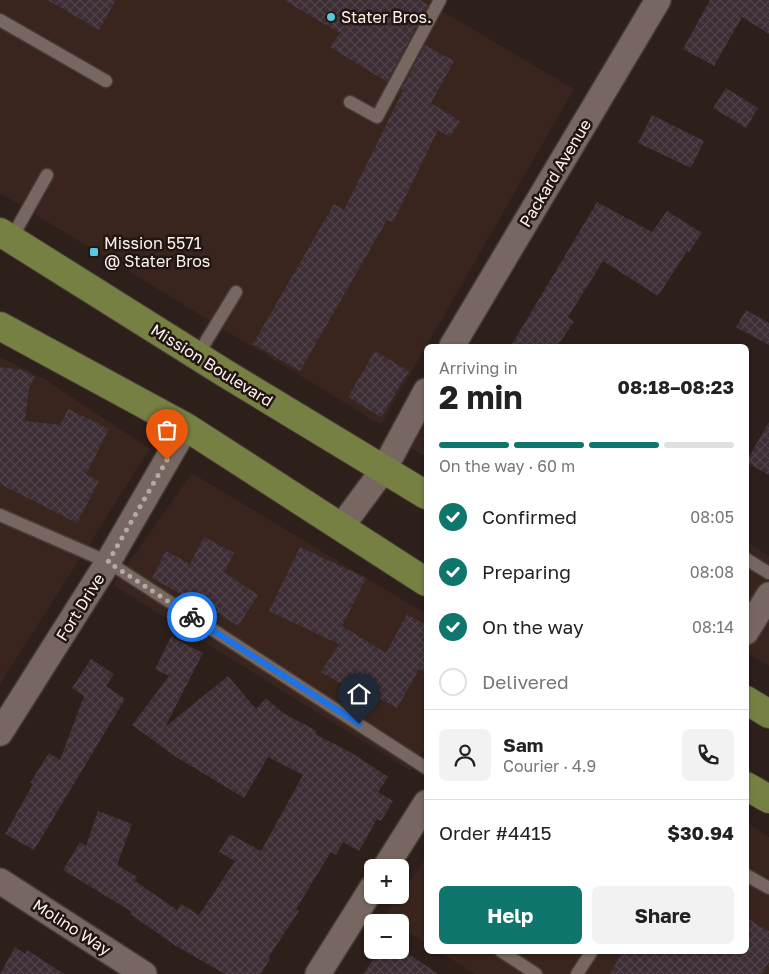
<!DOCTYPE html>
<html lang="en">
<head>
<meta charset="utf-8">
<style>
  :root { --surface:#fff; --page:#f2f2f2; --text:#222; --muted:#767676; --line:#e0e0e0; --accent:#0f766e }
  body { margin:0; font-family:"Golos Text",sans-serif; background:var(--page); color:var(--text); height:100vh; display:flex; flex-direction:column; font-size:19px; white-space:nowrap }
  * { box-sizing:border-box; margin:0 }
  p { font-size:16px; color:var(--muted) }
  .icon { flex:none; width:28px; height:28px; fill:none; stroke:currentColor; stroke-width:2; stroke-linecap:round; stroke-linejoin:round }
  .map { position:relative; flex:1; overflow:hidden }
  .side { position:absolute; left:424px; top:344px; width:325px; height:610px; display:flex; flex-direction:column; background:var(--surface); border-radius:8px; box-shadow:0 1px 4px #0004 }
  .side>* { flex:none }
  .tools { position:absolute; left:364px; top:859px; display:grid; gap:10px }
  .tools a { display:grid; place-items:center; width:45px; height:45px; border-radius:8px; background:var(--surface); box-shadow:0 1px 4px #0004; font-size:25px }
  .pin { position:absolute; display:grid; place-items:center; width:42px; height:42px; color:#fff; margin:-51px -21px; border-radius:50% 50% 50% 0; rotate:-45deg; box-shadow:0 0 5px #0007 }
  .pin .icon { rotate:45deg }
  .courier { position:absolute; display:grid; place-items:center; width:50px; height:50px; margin:-25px; border:4px solid #1a73e8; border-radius:50%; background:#fff; color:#222; box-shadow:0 1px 6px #0007 }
  .summary em { font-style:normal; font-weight:700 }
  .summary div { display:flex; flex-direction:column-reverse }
  .summary { display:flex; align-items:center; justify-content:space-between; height:85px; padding:0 15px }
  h1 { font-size:32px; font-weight:700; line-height:38px }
  .bar { display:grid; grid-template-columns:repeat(4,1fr); gap:8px 5px; align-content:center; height:60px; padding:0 15px }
  .bar i { height:6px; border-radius:4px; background:var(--line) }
  .bar .current { background:var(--accent) }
  .bar p { grid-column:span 4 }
  .line { display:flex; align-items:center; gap:12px; padding:0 15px; border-top:1px solid var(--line) }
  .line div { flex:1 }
  .round { display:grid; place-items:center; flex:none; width:52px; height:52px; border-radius:8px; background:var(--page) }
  ol { padding:0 15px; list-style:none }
  li { display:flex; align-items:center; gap:15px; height:55px }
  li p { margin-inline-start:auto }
  li .icon { padding:5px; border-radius:50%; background:var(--accent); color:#fff; stroke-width:4 }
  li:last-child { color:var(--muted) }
  li i { width:28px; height:28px; border:2px solid var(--line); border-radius:50% }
  .button { display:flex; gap:10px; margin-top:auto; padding:10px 15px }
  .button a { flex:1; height:58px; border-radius:8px; background:var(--accent); color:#fff; font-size:20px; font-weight:700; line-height:58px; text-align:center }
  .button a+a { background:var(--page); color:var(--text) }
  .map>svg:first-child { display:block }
  .built { fill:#39251d }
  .building { fill:url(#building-cross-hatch) }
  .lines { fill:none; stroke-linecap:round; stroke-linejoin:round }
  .service-casing { stroke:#483c38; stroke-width:15 }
  .minor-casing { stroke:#483c38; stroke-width:28 }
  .primary-casing { stroke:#483c38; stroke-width:30 }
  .service { stroke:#776760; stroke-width:12 }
  .minor { stroke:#776760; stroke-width:25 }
  .primary { stroke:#758042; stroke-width:28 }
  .done { stroke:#b4a9a4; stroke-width:5; stroke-dasharray:0 9 }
  .route { stroke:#1a73e8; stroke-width:6 }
  .poi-dot { fill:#56c9e1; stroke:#231611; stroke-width:2 }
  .labels { text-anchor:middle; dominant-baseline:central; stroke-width:5; stroke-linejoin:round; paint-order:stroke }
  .poi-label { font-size:16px; fill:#fcf3ef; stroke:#231611; text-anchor:start }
  .street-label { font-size:16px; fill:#fcf3ef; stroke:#231611 }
</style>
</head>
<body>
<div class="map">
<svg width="769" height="974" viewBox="0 0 769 974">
  <defs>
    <pattern id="building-cross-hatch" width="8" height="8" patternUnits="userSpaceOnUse" patternTransform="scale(1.25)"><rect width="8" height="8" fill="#3c2e34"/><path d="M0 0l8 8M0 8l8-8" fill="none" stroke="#4f4248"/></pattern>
  </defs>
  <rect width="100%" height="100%" fill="#2d1f1a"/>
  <path class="built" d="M 0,0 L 448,0 L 442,11 L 574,89 L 381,425 L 0,193 Z
    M 0,357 L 43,378 L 150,449 L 0,684 Z
    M 426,422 L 426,457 L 411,448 Z
    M 192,473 L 426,614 L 426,746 L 411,771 L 113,585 Z
    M 746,542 L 769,556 L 769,666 L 746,652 Z
    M 746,822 L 769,837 L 769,974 L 474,974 L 439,951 L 746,951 Z
    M 426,858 L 426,943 L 400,927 L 400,922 L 393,922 L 384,917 Z"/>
  <path class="building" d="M 48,0 L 116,0 L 99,30 Z
    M 284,0 L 420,0 L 428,5 L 387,82 L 330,47 L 340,33 Z
    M 710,0 L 769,0 L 769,34 L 742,17 L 714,66 L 683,49 Z
    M 425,45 L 454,61 L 431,103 L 460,121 L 450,137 L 438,130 L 393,222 L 387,220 L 300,371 L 253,344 L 334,204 L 344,210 L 403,91 L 401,90 Z
    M 726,88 L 758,108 L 746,128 L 713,108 Z
    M 652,115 L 704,141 L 691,168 L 638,143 Z
    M 597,202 L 652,232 L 667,211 L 702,233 L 689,252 L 687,251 L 658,296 L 603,261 L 568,317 L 574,322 L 557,346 L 511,346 Z
    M 746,310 L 769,323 L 769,345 L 736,327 Z
    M 375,351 L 409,371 L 381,417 L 348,397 Z
    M 0,367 L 22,370 L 35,377 L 29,388 L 25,421 L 60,425 L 68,409 L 109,429 L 86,474 L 99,481 L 77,523 L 0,484 Z
    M 769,422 L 769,475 L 746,462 Z
    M 204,537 L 234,553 L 224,572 L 258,595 L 238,626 L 205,605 L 204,607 L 152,578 L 166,551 L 190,564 Z
    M 300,547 L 366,578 L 342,626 L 386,653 L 407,614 L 426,625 L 426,673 L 419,669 L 397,708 L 356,686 L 353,691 L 321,672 L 339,644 L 269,611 Z
    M 171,637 L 203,653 L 165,727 L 228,676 L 256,709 L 266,698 L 283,713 L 317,731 L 315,734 L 352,753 L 388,777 L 378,792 L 393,801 L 381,821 L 377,819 L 359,851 L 343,842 L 336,855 L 331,852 L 296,909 L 299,911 L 268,958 L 270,959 L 261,974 L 225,974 L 176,946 L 130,914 L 132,912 L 63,870 L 80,842 L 86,846 L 98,811 L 132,824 L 117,865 L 137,877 L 135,881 L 177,910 L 181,904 L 199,915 L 235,861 L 219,852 L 230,834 L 261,851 L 303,775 L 268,757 L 244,798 L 173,755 L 132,725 L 169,676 L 155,669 Z
    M 91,659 L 114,674 L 106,686 L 125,699 L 34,850 L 5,834 L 33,784 L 30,783 L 49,753 L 60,760 L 84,696 L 72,688 Z
    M 746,918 L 769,931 L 769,962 L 762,974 L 610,974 L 623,951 L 746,951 Z
    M 15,947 L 25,954 L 27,950 L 64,974 L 0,974 Z
    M 380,950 L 403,950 L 438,974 L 363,974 Z"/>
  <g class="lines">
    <defs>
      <path id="service" d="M 0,20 L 106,81
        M 350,102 L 377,117 L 440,0
        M 11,239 L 47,175
        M 197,356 L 236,292
        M 0,515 L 108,562 L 426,768
        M 746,559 L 769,573
        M 746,875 L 769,888
        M 501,951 L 536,974
        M 577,974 L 592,951"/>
      <path id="minor" d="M 452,346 L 658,0
        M 341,527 L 384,469 L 426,391
        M 746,632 L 769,595
        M 0,733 L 108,562 L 186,427
        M 385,868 L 426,803
        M 0,881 L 144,974
        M 318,974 L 372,888"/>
      <path id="primary" d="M 0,232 L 223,372 L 426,495
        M 0,326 L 186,427 L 426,582
        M 746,700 L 769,714
        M 746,786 L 769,799"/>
    </defs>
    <use href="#service" class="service-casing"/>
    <use href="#minor" class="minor-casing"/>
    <use href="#primary" class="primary-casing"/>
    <use href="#service" class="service"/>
    <use href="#minor" class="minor"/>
    <use href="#primary" class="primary"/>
  </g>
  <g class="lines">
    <path class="done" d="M 167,460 L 108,562 L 192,617"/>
    <path class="route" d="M 192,617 L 359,724"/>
  </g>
  <g class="poi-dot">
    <circle cx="331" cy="17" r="5"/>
    <rect x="89" y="247" width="10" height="10" rx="2.5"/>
  </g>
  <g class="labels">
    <g class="poi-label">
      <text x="341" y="17">Stater Bros.</text>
      <text x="104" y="243">Mission 5571<tspan x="104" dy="18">@ Stater Bros</tspan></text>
    </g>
    <g class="street-label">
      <text transform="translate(555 173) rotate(-59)">Packard Avenue</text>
      <text transform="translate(212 365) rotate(32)">Mission Boulevard</text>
      <text transform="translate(80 607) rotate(-58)">Fort Drive</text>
      <text transform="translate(72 927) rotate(33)">Molino Way</text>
    </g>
  </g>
</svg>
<div class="tools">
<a>+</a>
<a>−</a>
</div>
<div class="pin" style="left:167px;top:460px;background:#ea580c"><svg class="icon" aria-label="bag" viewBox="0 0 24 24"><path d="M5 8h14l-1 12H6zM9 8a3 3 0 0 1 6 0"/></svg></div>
<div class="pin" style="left:359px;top:724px;background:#1f2937"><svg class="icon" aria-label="home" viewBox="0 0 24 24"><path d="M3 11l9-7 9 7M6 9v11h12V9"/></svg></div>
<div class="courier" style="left:192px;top:617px"><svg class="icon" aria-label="bike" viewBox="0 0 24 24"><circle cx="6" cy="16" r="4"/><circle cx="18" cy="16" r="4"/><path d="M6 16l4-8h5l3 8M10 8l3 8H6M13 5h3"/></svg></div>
<section class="side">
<div class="summary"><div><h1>2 min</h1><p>Arriving in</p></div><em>08:18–08:23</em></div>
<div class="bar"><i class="current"></i><i class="current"></i><i class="current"></i><i></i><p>On the way · 60 m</p></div>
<ol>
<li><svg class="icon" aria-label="check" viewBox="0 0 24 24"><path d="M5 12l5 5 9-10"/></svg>Confirmed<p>08:05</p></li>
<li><svg class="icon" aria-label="check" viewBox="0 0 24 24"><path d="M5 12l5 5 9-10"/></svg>Preparing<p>08:08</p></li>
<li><svg class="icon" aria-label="check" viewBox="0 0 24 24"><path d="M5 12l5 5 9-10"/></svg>On the way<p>08:14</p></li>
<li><i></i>Delivered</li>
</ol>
<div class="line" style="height:90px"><a class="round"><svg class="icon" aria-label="person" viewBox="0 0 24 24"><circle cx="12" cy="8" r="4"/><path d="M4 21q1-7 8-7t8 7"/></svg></a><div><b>Sam</b><p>Courier · 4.9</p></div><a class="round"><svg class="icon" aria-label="phone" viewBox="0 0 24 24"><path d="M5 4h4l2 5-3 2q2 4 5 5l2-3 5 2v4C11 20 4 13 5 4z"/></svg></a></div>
<div class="line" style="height:65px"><div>Order #4415</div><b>$30.94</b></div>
<div class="button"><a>Help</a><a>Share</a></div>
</section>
</div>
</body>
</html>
